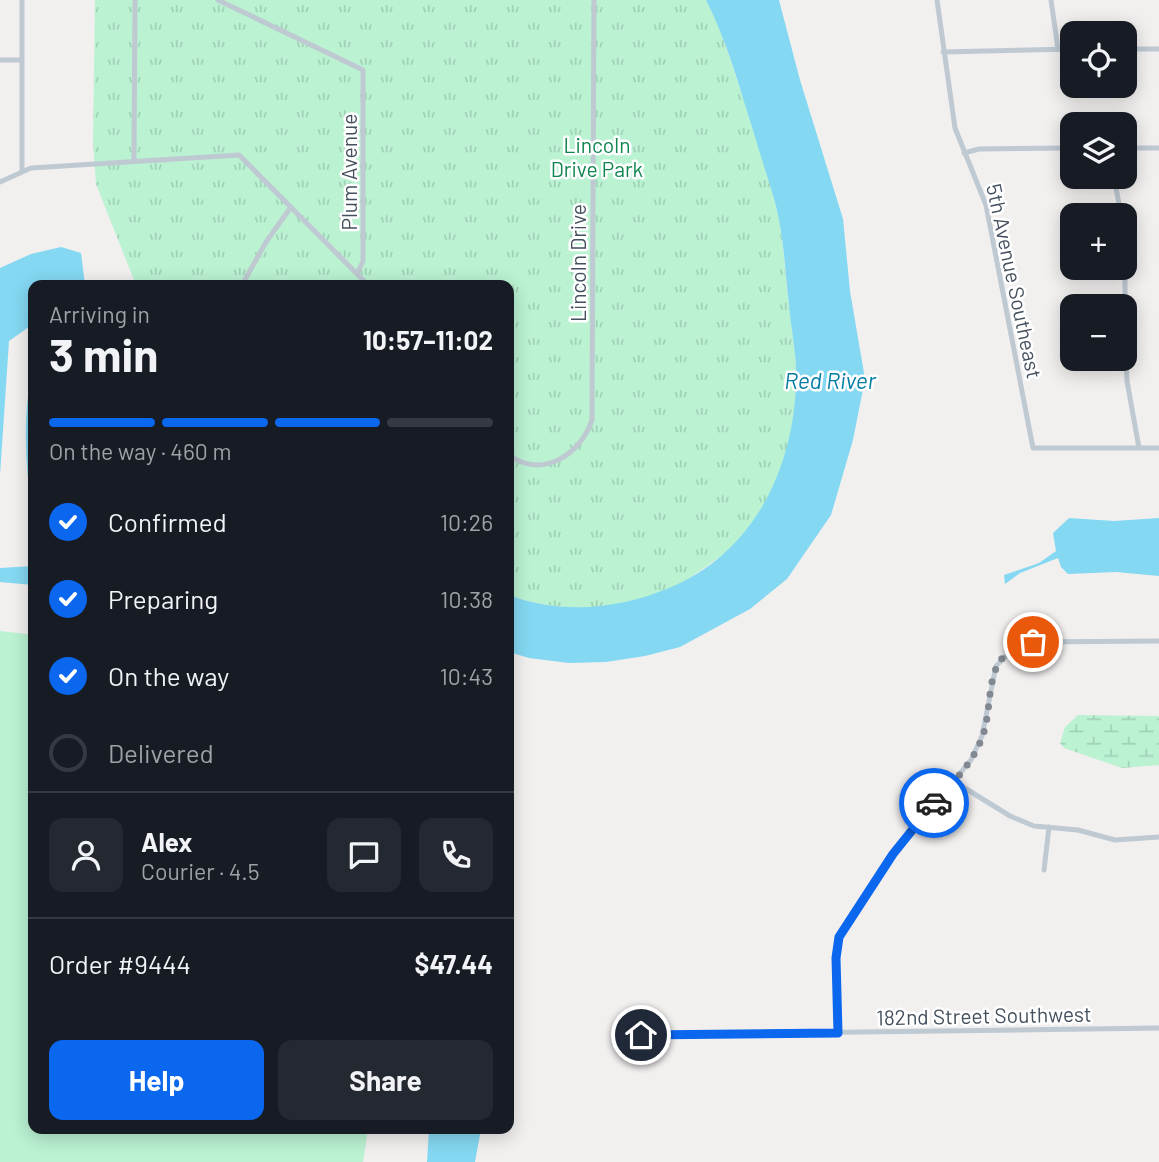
<!DOCTYPE html>
<html lang="en">
<head>
<meta charset="utf-8">
<style>
  :root { --surface:#171b24; --page:#242831; --text:#f1f3f6; --muted:#9ea1a6; --line:#363941; --accent:#0c67ef }
  body { margin:0; font-family:Barlow,sans-serif; background:var(--page); color:var(--text); height:100vh; display:flex; flex-direction:column; font-size:26px; white-space:nowrap }
  * { box-sizing:border-box; margin:0 }
  p { font-size:23px; color:var(--muted) }
  .icon { flex:none; width:38px; height:38px; fill:none; stroke:currentColor; stroke-width:2; stroke-linecap:round; stroke-linejoin:round }
  .map { position:relative; flex:1; overflow:hidden }
  .panel { position:absolute; left:28px; top:280px; width:486px; height:854px; display:flex; flex-direction:column; background:var(--surface); border-radius:14px; box-shadow:0 4px 18px #0003 }
  .panel>* { flex:none }
  .fabs { position:absolute; left:1060px; top:21px; display:grid; gap:14px }
  .fabs a { display:grid; place-items:center; width:77px; height:77px; border-radius:14px; background:var(--surface); box-shadow:0 4px 18px #0003; font-size:35px }
  .pin { position:absolute; display:grid; place-items:center; width:60px; height:60px; color:#fff; margin:-30px; border:4px solid #fff; border-radius:50%; box-shadow:0 2px 7px #0007 }
  .courier { position:absolute; display:grid; place-items:center; width:70px; height:70px; margin:-35px; border:5px solid #0c67ef; border-radius:50%; background:#fff; color:#222; box-shadow:0 2px 9px #0007 }
  .summary em { font-style:normal; font-weight:700 }
  .summary div { display:flex; flex-direction:column-reverse }
  .summary { display:flex; align-items:center; justify-content:space-between; height:119px; padding:0 21px }
  h1 { font-size:46px; font-weight:700; line-height:52px }
  .bar { display:grid; grid-template-columns:repeat(4,1fr); gap:10px 7px; align-content:center; height:84px; padding:0 21px }
  .bar i { height:9px; border-radius:5px; background:var(--line) }
  .bar .on { background:var(--accent) }
  .bar p { grid-column:span 4 }
  .line { display:flex; align-items:center; gap:18px; padding:0 21px; border-top:2px solid var(--line) }
  .line div { flex:1 }
  .round { display:grid; place-items:center; flex:none; width:74px; height:74px; border-radius:14px; background:var(--page) }
  ol { padding:0 21px; list-style:none }
  li { display:flex; align-items:center; gap:21px; height:77px }
  li p { margin-inline-start:auto }
  li .icon { padding:7px; border-radius:50%; background:var(--accent); color:#fff; stroke-width:4 }
  li:last-child { color:var(--muted) }
  li i { width:38px; height:38px; border:4px solid var(--line); border-radius:50% }
  .button { display:flex; gap:14px; margin-top:auto; padding:14px 21px }
  .button a { flex:1; height:80px; border-radius:14px; background:var(--accent); color:#fff; font-size:28px; font-weight:700; line-height:80px; text-align:center }
  .button a+a { background:var(--page); color:var(--text) }
  .map>svg:first-child { display:block }
  .green { fill:#baf2d2 }
  .wetland { fill:url(#wetland-marsh) }
  .park { fill:url(#park-tufts) }
  .water { fill:#84d8f2 }
  .lines { fill:none; stroke-linecap:round; stroke-linejoin:round }
  .street { stroke:#bec9d2; stroke-width:5 }
  .done { stroke:#828891; stroke-width:7; stroke-dasharray:0 12.6 }
  .route { stroke:#0c67ef; stroke-width:9 }
  .labels { text-anchor:middle; dominant-baseline:central; stroke-width:5; stroke-linejoin:round; paint-order:stroke }
  .park-label { font-size:21px; fill:#10854f; stroke:#fff }
  .street-label { font-size:21px; fill:#45515e; stroke:#fff }
  .water-label { font-size:23px; font-style:italic; fill:#047da4; stroke:#fff }
</style>
</head>
<body>
<div class="map">
<svg width="1159" height="1162" viewBox="0 0 1159 1162">
  <defs>
    <pattern id="wetland-marsh" width="20" height="14" patternUnits="userSpaceOnUse" patternTransform="scale(1.75)"><rect width="20" height="14" fill="#baf2d2"/><path d="M1 5h8M5 5V1M11 12h8M15 12V8" fill="none" stroke="#a1d1b7"/></pattern>
    <pattern id="park-tufts" width="24" height="20" patternUnits="userSpaceOnUse" patternTransform="scale(1.75)"><rect width="24" height="20" fill="#baf2d2"/><path d="M3 7l-1-3M5 7V3M7 7l1-3M15 17l-1-3M17 17v-4M19 17l1-3" fill="none" stroke="#a1d1b7"/></pattern>
  </defs>
  <rect width="100%" height="100%" fill="#f2efef"/>
  <path class="green" d="M 0,631 L 27,634 L 33,642 L 33,1129 L 368,1129 L 363,1162 L 0,1162 Z"/>
  <path class="wetland" d="M 1078,715 L 1159,716 L 1159,765 L 1122,768 L 1064,748 L 1060,743 L 1065,727 Z"/>
  <path class="park" d="M 95,0 L 706,0 L 718,23 C 738,83 760,144 776,205 C 783,233 784,261 787,289 C 790,318 797,349 796,379 C 796,428 782,489 750,529 C 733,549 710,564 688,579 C 639,611 564,616 509,595 L 509,285 L 190,285 L 180,282 L 136,285 L 96,184 L 93,141 Z"/>
  <path class="water" d="M 706,0 L 779,0 L 780,4 L 800,80 L 843,219 L 850,291 L 865,379 L 853,440 L 831,515 L 787,579 L 750,609 L 680,647 L 645,656 L 606,662 L 569,663 L 529,658 L 509,652 L 509,595 C 561,615 619,609 669,588 C 754,553 795,467 796,379 C 797,355 791,329 789,305 C 785,272 784,238 776,206 C 769,180 760,155 753,130 C 739,86 727,41 706,0 Z
    M 61,247 L 81,253 L 85,285 L 33,285 L 33,324 L 9,341 L 0,475 L 0,268 L 31,254 Z
    M 33,367 L 33,517 C 25,467 22,416 33,367 Z
    M 1069,518 L 1114,521 L 1159,518 L 1159,576 L 1116,572 L 1068,574 L 1061,567 L 1058,558 L 1020,573 L 1005,584 L 1004,575 L 1039,563 L 1056,551 L 1053,533 Z
    M 33,566 L 33,585 L 0,582 L 0,568 Z
    M 429,1129 L 481,1129 L 475,1162 L 427,1162 Z"/>
  <g class="lines">
    <path class="street" d="M 22,0 L 22,170
      M 218,0 L 363,70 L 363,261 L 358,272
      M 937,0 L 955,128 L 986,205 L 1033,448 L 1159,448
      M 1051,0 L 1058,49
      M 1125,49 L 1159,49
      M 943,52 L 1073,49
      M 0,60 L 22,60
      M 1125,148 L 1159,148
      M 964,153 L 979,149 L 1073,148
      M 134,160 L 135,0
      M 1114,177 L 1121,215
      M 0,182 L 31,168 L 239,155 L 368,285
      M 1125,237 L 1125,337
      M 242,285 L 266,242 L 291,207
      M 1125,338 L 1127,381 L 1139,448
      M 509,455 C 542,480 581,454 592,420 L 594,0
      M 955,782 L 1010,816 L 1034,826 L 1078,830 L 1115,840 L 1159,837
      M 1044,870 L 1049,827
      M 838,1033 L 837,958 L 839,937 L 893,854 L 971,760 L 982,736 L 996,666 L 1012,650 L 1030,642 L 1159,641
      M 641,1035 L 1159,1028"/>
  </g>
  <g class="lines">
    <path class="done" d="M 934,803 C 953,783 972,764 982,738 C 996,700 979,652 1033,642"/>
    <path class="route" d="M 641,1035 L 838,1033 L 836,958 L 839,937 L 893,854 L 934,803"/>
  </g>
  <g class="labels">
    <g class="park-label">
      <text x="597" y="144">Lincoln<tspan x="597" dy="24">Drive Park</tspan></text>
    </g>
    <g class="street-label">
      <text transform="translate(348 172) rotate(-90)">Plum Avenue</text>
      <text transform="translate(577 263) rotate(-90)">Lincoln Drive</text>
      <text transform="translate(1015 281) rotate(78)">5th Avenue Southeast</text>
      <text transform="translate(984 1015) rotate(-1)">182nd Street Southwest</text>
    </g>
    <g class="water-label">
      <text x="830" y="380">Red River</text>
    </g>
  </g>
</svg>
<div class="fabs">
<a><svg class="icon" aria-label="locate" viewBox="0 0 24 24"><circle cx="12" cy="12" r="6"/><path d="M12 2v4M12 18v4M2 12h4M18 12h4"/></svg></a>
<a><svg class="icon" aria-label="layers" viewBox="0 0 24 24"><path d="M12 4l9 5-9 5-9-5zM3 14l9 5 9-5"/></svg></a>
<a>+</a>
<a>−</a>
</div>
<div class="pin" style="left:1033px;top:642px;background:#ea580c"><svg class="icon" aria-label="bag" viewBox="0 0 24 24"><path d="M5 8h14l-1 12H6zM9 8a3 3 0 0 1 6 0"/></svg></div>
<div class="pin" style="left:641px;top:1035px;background:#1f2937"><svg class="icon" aria-label="home" viewBox="0 0 24 24"><path d="M3 11l9-7 9 7M6 9v11h12V9"/></svg></div>
<div class="courier" style="left:934px;top:803px"><svg class="icon" aria-label="car" viewBox="0 0 24 24"><path d="M5 17H2v-5l4-1 3-4h7l3 4 3 1v5h-3M9 17h6M6 11h13"/><circle cx="7" cy="17" r="2"/><circle cx="17" cy="17" r="2"/></svg></div>
<section class="panel">
<div class="summary"><div><h1>3 min</h1><p>Arriving in</p></div><em>10:57–11:02</em></div>
<div class="bar"><i class="on"></i><i class="on"></i><i class="on"></i><i></i><p>On the way · 460 m</p></div>
<ol>
<li><svg class="icon" aria-label="check" viewBox="0 0 24 24"><path d="M5 12l5 5 9-10"/></svg>Confirmed<p>10:26</p></li>
<li><svg class="icon" aria-label="check" viewBox="0 0 24 24"><path d="M5 12l5 5 9-10"/></svg>Preparing<p>10:38</p></li>
<li><svg class="icon" aria-label="check" viewBox="0 0 24 24"><path d="M5 12l5 5 9-10"/></svg>On the way<p>10:43</p></li>
<li><i></i>Delivered</li>
</ol>
<div class="line" style="height:126px"><a class="round"><svg class="icon" aria-label="person" viewBox="0 0 24 24"><circle cx="12" cy="8" r="4"/><path d="M4 21q1-7 8-7t8 7"/></svg></a><div><b>Alex</b><p>Courier · 4.5</p></div><a class="round"><svg class="icon" aria-label="chat" viewBox="0 0 24 24"><path d="M4 5h16v11H9l-5 4z"/></svg></a><a class="round"><svg class="icon" aria-label="phone" viewBox="0 0 24 24"><path d="M5 4h4l2 5-3 2q2 4 5 5l2-3 5 2v4C11 20 4 13 5 4z"/></svg></a></div>
<div class="line" style="height:91px"><div>Order #9444</div><b>$47.44</b></div>
<div class="button"><a>Help</a><a>Share</a></div>
</section>
</div>
</body>
</html>
